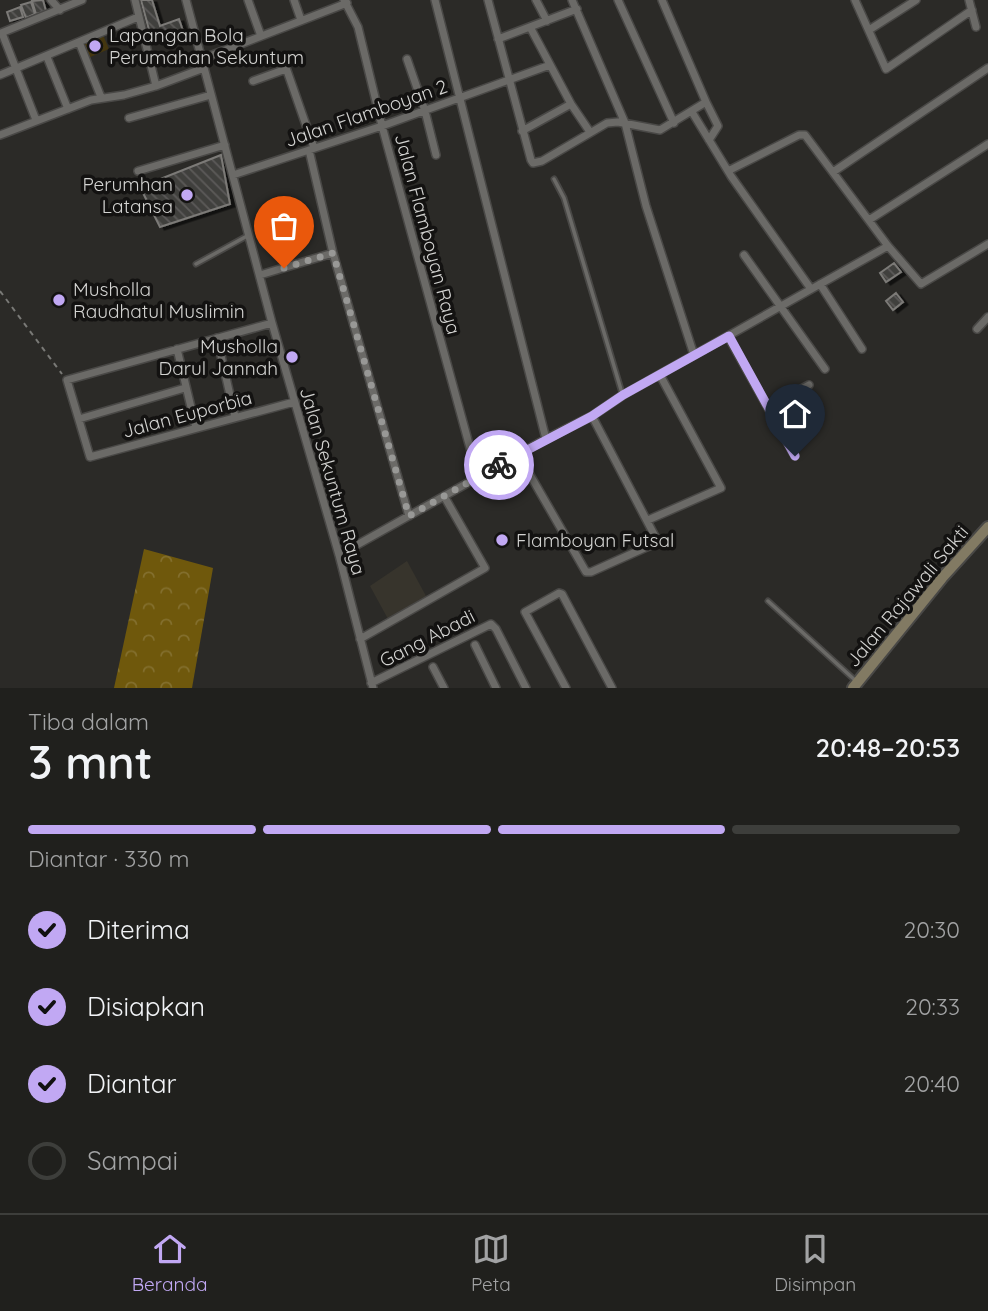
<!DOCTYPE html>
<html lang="id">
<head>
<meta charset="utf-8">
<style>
  :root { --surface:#20201d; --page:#282826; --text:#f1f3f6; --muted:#a2a3a4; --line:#3d3e3b; --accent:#c1a8f3 }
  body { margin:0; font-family:Quicksand,sans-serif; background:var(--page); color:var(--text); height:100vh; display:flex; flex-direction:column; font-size:26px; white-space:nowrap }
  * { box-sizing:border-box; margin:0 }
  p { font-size:23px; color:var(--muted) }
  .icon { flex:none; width:38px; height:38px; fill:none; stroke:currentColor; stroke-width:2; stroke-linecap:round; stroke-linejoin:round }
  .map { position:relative; height:688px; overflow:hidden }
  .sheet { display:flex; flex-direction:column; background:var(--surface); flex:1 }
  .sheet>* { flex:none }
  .pin { position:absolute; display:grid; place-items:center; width:60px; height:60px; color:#fff; margin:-72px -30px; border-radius:50% 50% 50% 0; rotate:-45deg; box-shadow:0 0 7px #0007 }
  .pin .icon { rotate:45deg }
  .courier { position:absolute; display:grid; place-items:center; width:70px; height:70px; margin:-35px; border:5px solid #c1a8f3; border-radius:50%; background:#fff; color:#222; box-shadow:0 2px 9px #0007 }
  .head em { font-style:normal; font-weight:600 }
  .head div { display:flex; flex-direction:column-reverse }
  .head { display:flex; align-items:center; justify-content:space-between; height:119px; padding:0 28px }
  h1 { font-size:46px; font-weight:600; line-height:52px }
  .bar { display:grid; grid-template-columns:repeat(4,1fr); gap:10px 7px; align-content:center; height:84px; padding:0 28px }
  .bar i { height:9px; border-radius:5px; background:var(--line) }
  .bar .active { background:var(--accent) }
  .bar p { grid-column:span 4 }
  ol { padding:0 28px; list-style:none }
  li { display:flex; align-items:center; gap:21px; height:77px }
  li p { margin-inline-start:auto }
  li .icon { padding:7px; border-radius:50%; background:var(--accent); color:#111; stroke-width:4 }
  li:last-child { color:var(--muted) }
  li i { width:38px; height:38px; border:4px solid var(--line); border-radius:50% }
  .dock { display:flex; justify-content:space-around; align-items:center; height:98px; border-top:2px solid var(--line); background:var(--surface); font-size:19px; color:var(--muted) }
  .dock a { display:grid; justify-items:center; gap:4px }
  .dock .active { color:var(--accent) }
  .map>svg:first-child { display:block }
  .built { fill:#37342c }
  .forest { fill:url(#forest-crowns) }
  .park { fill:#44360f }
  .building { fill:url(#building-back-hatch); stroke:#7b7a77; stroke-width:2; filter:url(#shadow) }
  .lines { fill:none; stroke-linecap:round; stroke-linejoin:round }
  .lane-casing { stroke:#494846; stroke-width:7 }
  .street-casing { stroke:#494846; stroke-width:10 }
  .secondary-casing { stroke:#494846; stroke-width:14 }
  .path { stroke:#797976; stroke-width:2; stroke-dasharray:5 5; stroke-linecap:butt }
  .lane { stroke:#6b6a67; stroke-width:3.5 }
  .street { stroke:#6b6a67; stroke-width:7 }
  .secondary { stroke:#827a63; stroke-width:10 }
  .done { stroke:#989896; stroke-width:7; stroke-dasharray:0 12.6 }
  .route { stroke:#c1a8f3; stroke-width:9 }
  .poi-dot { fill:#c1a8f3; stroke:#131211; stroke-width:2.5 }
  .labels { text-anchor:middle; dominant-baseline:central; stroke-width:7; stroke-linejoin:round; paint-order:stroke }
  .poi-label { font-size:19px; fill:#d3d3d1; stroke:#131211; text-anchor:start }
  .street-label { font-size:19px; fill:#d3d3d1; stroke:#131211 }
</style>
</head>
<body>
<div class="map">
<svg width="988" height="688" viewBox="0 0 988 688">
  <defs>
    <pattern id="forest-crowns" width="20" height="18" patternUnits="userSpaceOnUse" patternTransform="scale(1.75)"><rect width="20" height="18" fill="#6f580c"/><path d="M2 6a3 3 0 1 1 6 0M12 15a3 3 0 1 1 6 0" fill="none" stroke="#836f2e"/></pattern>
    <pattern id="building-back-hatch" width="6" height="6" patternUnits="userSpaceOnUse" patternTransform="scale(1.75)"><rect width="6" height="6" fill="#41403e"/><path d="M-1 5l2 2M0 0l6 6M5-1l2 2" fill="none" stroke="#5c5b59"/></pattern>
    <filter id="shadow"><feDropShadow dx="4.5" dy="2.5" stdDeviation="0" flood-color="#0009"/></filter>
  </defs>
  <rect width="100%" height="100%" fill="#2b2a27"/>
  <path class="built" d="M 407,561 L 426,596 L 388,619 L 370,586 Z"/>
  <path class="forest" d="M 144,549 L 213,568 L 192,688 L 114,688 Z"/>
  <path class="park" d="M 103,35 L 109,49 L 88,58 L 81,43 Z"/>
  <path class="building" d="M 43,0 L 46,11 L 36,14 L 32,1 Z
    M 141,0 L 152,0 L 160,26 L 179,19 L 183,31 L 152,41 Z
    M 31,2 L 35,14 L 26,18 L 21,5 Z
    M 20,7 L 23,17 L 10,21 L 7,12 Z
    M 221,155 L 230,204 L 160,227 L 140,187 Z
    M 894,263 L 901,272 L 886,282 L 880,273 Z
    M 896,293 L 903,302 L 893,310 L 886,301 Z"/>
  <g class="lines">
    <defs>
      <path id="lane" d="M 554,179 L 564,198 L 622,393
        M 196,264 L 247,236
        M 768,601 L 857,682"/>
      <path id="street" d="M 51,0 L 60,10
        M 135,0 L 156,86 L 204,68
        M 186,0 L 272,323 L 339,555 L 373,688
        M 248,0 L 261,36
        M 294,0 L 301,20
        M 344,0 L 358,27 L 382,126 L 478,477
        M 435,0 L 546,439
        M 488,0 L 531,160 L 533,163 L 542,161 L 607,123 L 618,122 L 660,130 L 706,102
        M 536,0 L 547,21
        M 572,0 L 625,123 L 646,206 L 694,355
        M 618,0 L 674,123
        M 662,0 L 706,102 L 718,126 L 709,140
        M 855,0 L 886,69 L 972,10
        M 969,0 L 976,27
        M 530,27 L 571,104 L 590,132
        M 869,30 L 916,0
        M 1,33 L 82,0
        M 2,33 L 36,120
        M 498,39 L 577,9
        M 79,42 L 101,97
        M 47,57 L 68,109
        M 202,59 L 347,3
        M 407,59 L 425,111 L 436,155
        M 284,62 L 314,148
        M 0,75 L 138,17
        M 253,81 L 286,69
        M 692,112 L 731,176 L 811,289
        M 129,118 L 211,95
        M 522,131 L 571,104
        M 0,135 L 91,100 L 124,95 L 156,86
        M 309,150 L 333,253 L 409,516
        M 138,171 L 225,145
        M 728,171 L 799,135 L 805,135 L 888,246 L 921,284 L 988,244
        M 833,172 L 988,68
        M 233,175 L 382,126 L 550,65
        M 869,220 L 988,144
        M 744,255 L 825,369
        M 260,275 L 333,253
        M 820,284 L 862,349
        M 272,323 L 67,380 L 90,457 L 294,402
        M 977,329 L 988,317
        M 728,336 L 795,456
        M 217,338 L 235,417
        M 177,349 L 196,428
        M 769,406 L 809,385
        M 79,419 L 185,388
        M 518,454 L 586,572 L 591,572 L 658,542 L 592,416
        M 648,520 L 721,488 L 660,375
        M 339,555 L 546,439 L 592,416 L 623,395 L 888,246
        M 360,639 L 485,568 L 444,496
        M 475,645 L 496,688
        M 433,667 L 444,688
        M 371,683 L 491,624 L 496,629 L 526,688
        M 566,688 L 525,612 L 559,593 L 562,594 L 612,688"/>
      <path id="secondary" d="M 853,688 L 942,578 L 988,527"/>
    </defs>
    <use href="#lane" class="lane-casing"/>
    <use href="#street" class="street-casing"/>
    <use href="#secondary" class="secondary-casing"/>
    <path class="path" d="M 0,291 L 62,374"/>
    <use href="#lane" class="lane"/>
    <use href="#street" class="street"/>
    <use href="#secondary" class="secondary"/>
  </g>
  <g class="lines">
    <path class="done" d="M 284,268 L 333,253 L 409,516 L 499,465"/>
    <path class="route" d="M 499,465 L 592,416 L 623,395 L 729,336 L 795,456"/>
  </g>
  <g class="poi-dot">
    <circle cx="95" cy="46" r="7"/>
    <circle cx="187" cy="195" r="7"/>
    <circle cx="59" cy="300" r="7"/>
    <circle cx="292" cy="357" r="7"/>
    <circle cx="502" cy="540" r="7"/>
  </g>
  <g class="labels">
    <g class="poi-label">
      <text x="109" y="35">Lapangan Bola<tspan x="109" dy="22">Perumahan Sekuntum</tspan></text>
      <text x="173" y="184" text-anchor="end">Perumhan<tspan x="173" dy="22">Latansa</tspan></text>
      <text x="73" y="289">Musholla<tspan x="73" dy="22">Raudhatul Muslimin</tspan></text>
      <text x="278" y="346" text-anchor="end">Musholla<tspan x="278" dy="22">Darul Jannah</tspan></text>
      <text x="516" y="540">Flamboyan Futsal</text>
    </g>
    <g class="street-label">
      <text transform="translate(366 113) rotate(-19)">Jalan Flamboyan 2</text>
      <text transform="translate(428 234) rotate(75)">Jalan Flamboyan Raya</text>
      <text transform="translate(187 414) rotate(-15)">Jalan Euporbia</text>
      <text transform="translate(333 481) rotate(74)">Jalan Sekuntum Raya</text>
      <text transform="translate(907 596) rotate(-50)">Jalan Rajawali Sakti</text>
      <text transform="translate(427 638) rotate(-27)">Gang Abadi</text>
    </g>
  </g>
</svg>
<div class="pin" style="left:284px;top:268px;background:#ea580c"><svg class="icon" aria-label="bag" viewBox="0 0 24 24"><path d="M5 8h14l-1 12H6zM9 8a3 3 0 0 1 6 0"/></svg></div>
<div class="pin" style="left:795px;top:456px;background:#1f2937"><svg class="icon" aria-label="home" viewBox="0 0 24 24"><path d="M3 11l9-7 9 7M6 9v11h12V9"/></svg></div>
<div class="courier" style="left:499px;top:465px"><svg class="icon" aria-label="bike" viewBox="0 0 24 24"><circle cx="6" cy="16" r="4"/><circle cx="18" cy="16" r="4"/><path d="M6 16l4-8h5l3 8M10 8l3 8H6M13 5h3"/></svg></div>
</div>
<section class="sheet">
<div class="head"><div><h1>3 mnt</h1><p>Tiba dalam</p></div><em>20:48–20:53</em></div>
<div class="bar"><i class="active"></i><i class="active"></i><i class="active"></i><i></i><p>Diantar · 330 m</p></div>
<ol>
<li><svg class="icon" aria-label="check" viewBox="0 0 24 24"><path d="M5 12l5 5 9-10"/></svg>Diterima<p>20:30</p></li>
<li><svg class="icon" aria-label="check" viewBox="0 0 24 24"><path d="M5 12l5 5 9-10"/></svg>Disiapkan<p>20:33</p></li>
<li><svg class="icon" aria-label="check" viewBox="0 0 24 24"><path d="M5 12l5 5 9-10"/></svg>Diantar<p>20:40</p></li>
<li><i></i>Sampai</li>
</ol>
</section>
<nav class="dock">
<a class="active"><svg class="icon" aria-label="home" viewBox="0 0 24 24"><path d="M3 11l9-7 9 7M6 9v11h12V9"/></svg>Beranda</a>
<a><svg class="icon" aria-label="map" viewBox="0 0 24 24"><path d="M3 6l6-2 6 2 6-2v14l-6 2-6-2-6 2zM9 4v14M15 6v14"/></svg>Peta</a>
<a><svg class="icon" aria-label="saved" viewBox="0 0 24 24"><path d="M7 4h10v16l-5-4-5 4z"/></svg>Disimpan</a>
</nav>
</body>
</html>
